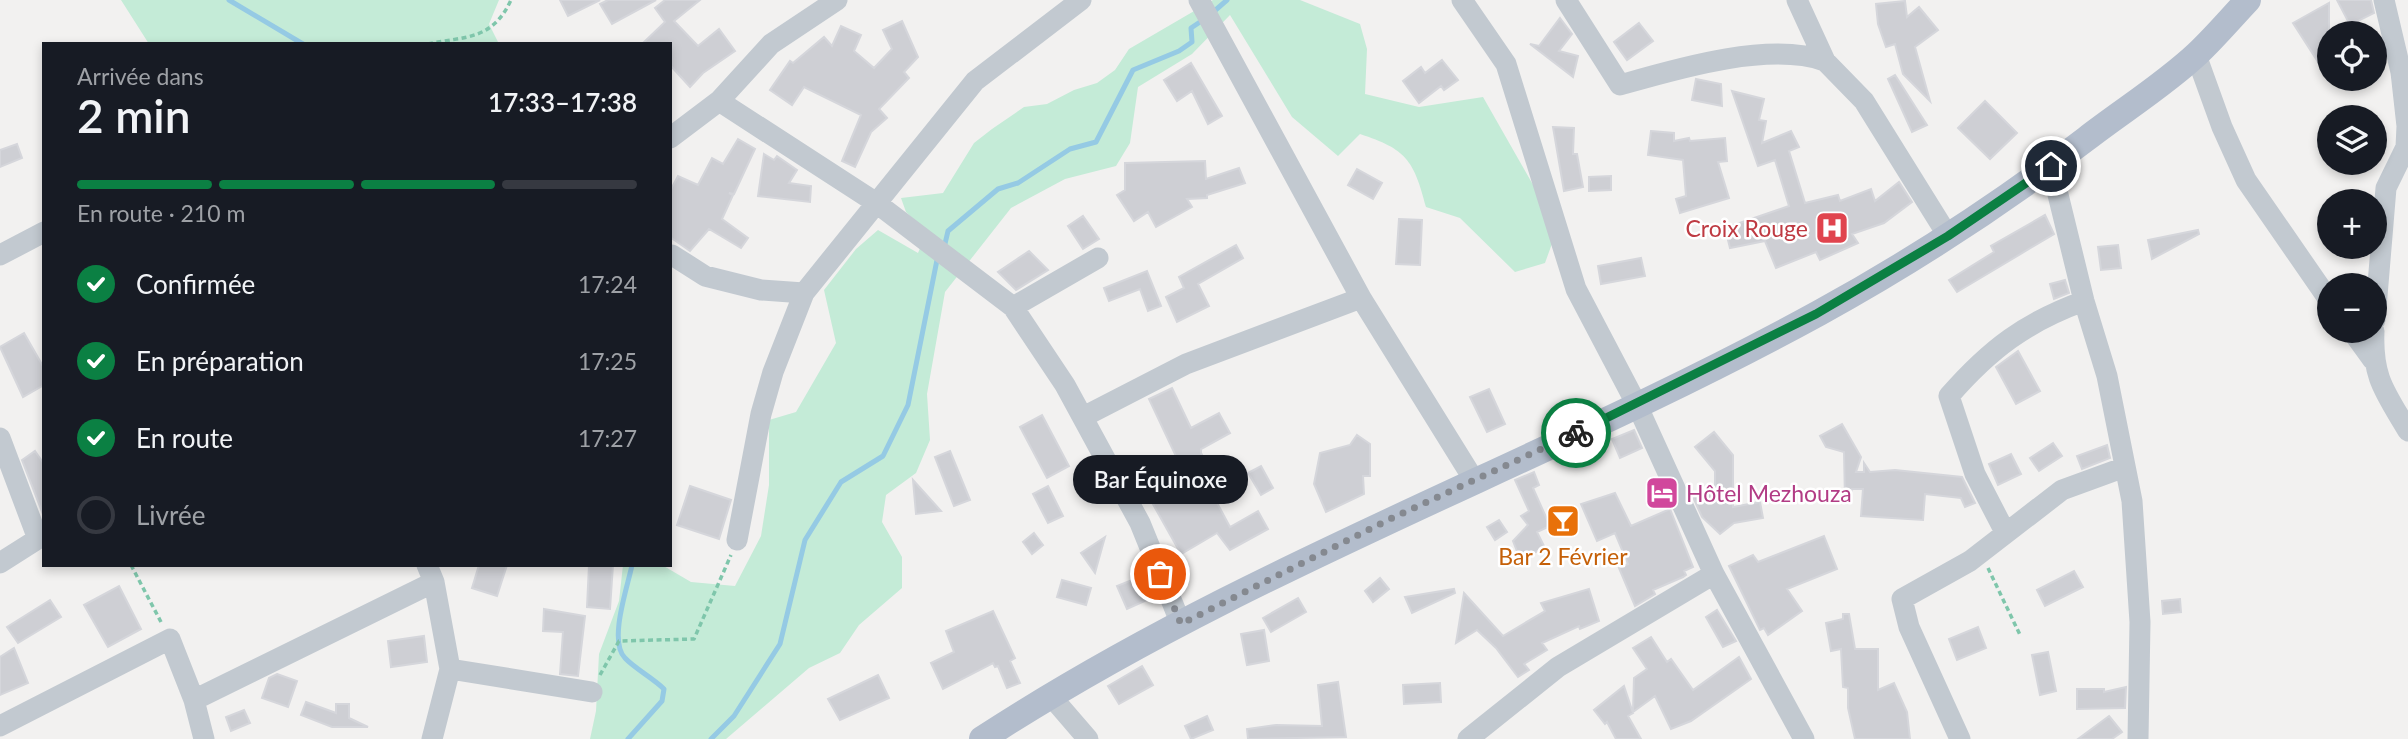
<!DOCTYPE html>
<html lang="fr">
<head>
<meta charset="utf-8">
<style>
  :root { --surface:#171b24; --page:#242831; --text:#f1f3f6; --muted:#9ea1a6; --line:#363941; --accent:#0b8043 }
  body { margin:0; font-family:Lato,sans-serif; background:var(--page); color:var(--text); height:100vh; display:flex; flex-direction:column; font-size:26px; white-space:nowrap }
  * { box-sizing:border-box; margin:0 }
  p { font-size:23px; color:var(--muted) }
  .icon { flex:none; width:38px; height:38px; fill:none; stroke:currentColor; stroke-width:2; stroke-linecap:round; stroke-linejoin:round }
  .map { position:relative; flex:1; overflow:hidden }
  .panel { position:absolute; left:42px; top:42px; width:630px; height:525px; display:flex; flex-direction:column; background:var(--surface); border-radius:0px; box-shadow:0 4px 10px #0003 }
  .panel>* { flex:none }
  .controls { position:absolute; left:2317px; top:21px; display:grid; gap:14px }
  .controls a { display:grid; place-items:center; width:70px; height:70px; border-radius:50%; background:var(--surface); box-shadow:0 4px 10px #0003; font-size:35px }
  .pin { position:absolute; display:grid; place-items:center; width:60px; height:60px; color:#fff; margin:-30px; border:4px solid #fff; border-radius:50%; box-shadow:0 2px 7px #0007 }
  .courier { position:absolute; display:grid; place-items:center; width:70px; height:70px; margin:-35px; border:5px solid #0b8043; border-radius:50%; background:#fff; color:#222; box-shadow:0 2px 9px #0007 }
  .bubble { position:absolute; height:49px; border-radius:24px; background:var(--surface); box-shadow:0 4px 10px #0003; font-size:23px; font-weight:600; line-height:49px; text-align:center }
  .overview em { font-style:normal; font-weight:600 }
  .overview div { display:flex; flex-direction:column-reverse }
  .overview { display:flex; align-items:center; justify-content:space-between; height:119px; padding:0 35px }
  h1 { font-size:46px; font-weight:600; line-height:52px }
  .bar { display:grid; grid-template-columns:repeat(4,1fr); gap:10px 7px; align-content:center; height:84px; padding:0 35px }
  .bar i { height:9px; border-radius:5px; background:var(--line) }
  .bar .active { background:var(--accent) }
  .bar p { grid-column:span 4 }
  ol { padding:0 35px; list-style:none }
  li { display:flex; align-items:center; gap:21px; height:77px }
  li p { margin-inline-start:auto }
  li .icon { padding:7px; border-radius:50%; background:var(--accent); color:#fff; stroke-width:4 }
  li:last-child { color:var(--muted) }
  li i { width:38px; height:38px; border:4px solid var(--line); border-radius:50% }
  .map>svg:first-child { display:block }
  .green { fill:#c4ebd7 }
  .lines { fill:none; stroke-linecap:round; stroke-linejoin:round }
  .stream { stroke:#95cae4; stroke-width:5 }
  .building { fill:#cecfd4; stroke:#d5d6db; stroke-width:2 }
  .path { stroke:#7fc6ab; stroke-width:3.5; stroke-dasharray:5 3.5; stroke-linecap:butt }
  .minor { stroke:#c2c9d0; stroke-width:21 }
  .major { stroke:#b3bdcc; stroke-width:26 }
  .done { stroke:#858990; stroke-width:7; stroke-dasharray:0 12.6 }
  .route { stroke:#0b8043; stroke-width:9 }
  .labels { text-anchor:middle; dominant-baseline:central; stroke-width:5; stroke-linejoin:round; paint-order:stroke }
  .health-label { font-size:23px; fill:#be3a42; stroke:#fff; text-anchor:end }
  .hotel-label { font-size:23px; fill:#b23c85; stroke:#fff; text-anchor:start }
  .food-label { font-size:23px; fill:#c56008; stroke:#fff }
</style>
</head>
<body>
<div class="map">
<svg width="2408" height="739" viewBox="0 0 2408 739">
  <rect width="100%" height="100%" fill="#f2f1f0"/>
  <path class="green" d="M 121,0 L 499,0 L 489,24 L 499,44 L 149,44 Z
    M 1213,0 L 1300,0 L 1360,24 L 1367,49 L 1365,94 L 1419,107 L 1483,97 L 1544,204 L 1554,238 L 1545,263 L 1515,272 L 1460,218 L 1426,207 C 1414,160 1406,149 1360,134 L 1338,156 L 1292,117 L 1230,15 L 1192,54 L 1138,87 L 1130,143 L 1116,166 L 1065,179 L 1011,208 L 945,292 L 927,394 L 930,440 L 916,473 L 886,495 L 882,522 L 902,557 L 902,588 L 859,625 L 840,653 L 809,668 L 726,739 L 590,739 L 596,711 L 599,654 L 619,601 L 623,565 L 662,565 L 691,582 L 735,586 L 761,536 L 769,485 L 769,420 L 796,412 L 836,343 L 824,290 L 856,249 L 878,230 L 918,253 L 927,232 L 906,212 L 901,198 L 943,193 L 974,143 L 992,129 L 1024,107 L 1047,104 L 1074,90 L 1097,83 L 1115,70 L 1129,49 Z"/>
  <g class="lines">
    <path class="stream" d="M 229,0 L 303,44
      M 1211,14 L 1227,0
      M 944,248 L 948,231 L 998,189 L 1018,183 L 1070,149 L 1096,142 L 1133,70 L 1179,51 L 1192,42 L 1191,28 L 1203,20
      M 628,739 L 662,701 L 664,689 C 653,678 634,668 625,658 C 608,641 628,586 632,565
      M 711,739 L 734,716 L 780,644 L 805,540 L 841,482 L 883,456 L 908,405 L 938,255"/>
  </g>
  <path class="building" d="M 560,0 L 600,0 L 568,16 Z
    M 608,0 L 656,0 L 612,24 L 600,4 Z
    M 665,0 L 700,0 L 674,21 L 698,46 L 719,29 L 735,51 L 703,73 L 690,87 L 670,65 L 670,44 L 642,44 L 665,22 L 655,8 Z
    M 2337,0 L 2371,0 L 2374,13 L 2350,25 Z
    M 1905,1 L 1907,17 L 1919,7 L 1938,30 L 1915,47 L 1930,101 L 1903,74 L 1895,44 L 1886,47 L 1878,24 L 1876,4 Z
    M 2329,3 L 2329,79 L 2293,23 Z
    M 1560,18 L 1572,34 L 1559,51 L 1578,56 L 1573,77 L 1530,44 L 1539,46 Z
    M 902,21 L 918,57 L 904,72 L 909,78 L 879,109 L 887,118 L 871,132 L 855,167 L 842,161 L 861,115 L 804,87 L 792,105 L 770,90 L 790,61 L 793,63 L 824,37 L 832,46 L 841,26 L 861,35 L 854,51 L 874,68 L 892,49 L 883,30 Z
    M 1639,23 L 1653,41 L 1627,60 L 1614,42 Z
    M 1442,60 L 1458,80 L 1444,90 L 1441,86 L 1419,103 L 1403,81 L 1421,67 L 1425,73 Z
    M 1191,63 L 1222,116 L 1208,124 L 1192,91 L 1177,101 L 1164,80 Z
    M 1895,75 L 1927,125 L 1912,132 L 1888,79 Z
    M 1696,79 L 1721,84 L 1722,106 L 1692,100 Z
    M 1732,91 L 1764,99 L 1759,120 L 1766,121 L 1762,143 L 1791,131 L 1799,147 L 1789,151 L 1805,203 L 1838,195 L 1840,201 L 1871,189 L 1875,201 L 1899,182 L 1912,202 L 1884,223 L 1852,234 L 1858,243 L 1820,260 L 1816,252 L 1776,268 L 1765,241 L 1730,248 L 1725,228 L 1789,206 L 1775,160 L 1758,166 Z
    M 1985,101 L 2017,133 L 1990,159 L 1958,128 Z
    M 1553,127 L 1574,128 L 1573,154 L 1577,154 L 1583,187 L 1564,191 Z
    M 1651,131 L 1674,133 L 1674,141 L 1689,138 L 1690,141 L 1725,138 L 1727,161 L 1718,162 L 1729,198 L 1680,213 L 1676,199 L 1686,196 L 1683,160 L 1648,155 Z
    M 738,139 L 755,149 L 734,194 L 729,193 L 733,195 L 722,219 L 748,238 L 741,248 L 709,229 L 690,251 L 670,237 L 670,191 L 678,176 L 698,185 L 712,158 L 723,164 Z
    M 17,144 L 22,158 L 0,167 L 0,150 Z
    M 764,154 L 774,160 L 777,156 L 797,170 L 789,183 L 811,186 L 810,202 L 758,196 Z
    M 1205,161 L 1206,179 L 1239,168 L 1245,183 L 1207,195 L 1207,198 L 1187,199 L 1192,207 L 1156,227 L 1148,212 L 1134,221 L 1117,195 L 1125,190 L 1125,163 Z
    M 1357,169 L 1382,183 L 1373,199 L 1348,185 Z
    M 1611,176 L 1611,190 L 1589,191 L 1589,177 Z
    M 2045,215 L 2054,234 L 1957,292 L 1949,280 L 1994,252 L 1991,246 Z
    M 1083,216 L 1099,239 L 1083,249 L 1068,226 Z
    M 1399,219 L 1422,220 L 1420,265 L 1396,264 Z
    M 2198,230 L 2199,234 L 2152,259 L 2148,240 Z
    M 1236,245 L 1243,258 L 1198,284 L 1209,306 L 1177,322 L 1166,297 L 1184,288 L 1179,277 Z
    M 2118,245 L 2121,268 L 2101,270 L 2098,247 Z
    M 1029,251 L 1048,270 L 1016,290 L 998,272 Z
    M 1641,258 L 1645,276 L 1601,284 L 1598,266 Z
    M 1147,271 L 1161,306 L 1148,311 L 1140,289 L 1109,301 L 1104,288 Z
    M 2065,280 L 2069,293 L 2054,299 L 2050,284 Z
    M 24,333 L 44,368 L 44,385 L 23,397 L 0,347 Z
    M 2018,351 L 2040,391 L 2016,404 L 1996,367 Z
    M 1172,388 L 1191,428 L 1219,413 L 1230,433 L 1201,449 L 1201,453 L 1215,479 L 1207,484 L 1230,527 L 1258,511 L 1268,529 L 1230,550 L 1217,533 L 1181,554 L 1145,490 L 1182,469 L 1149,399 Z
    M 1489,389 L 1505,424 L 1487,432 L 1470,397 Z
    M 1042,415 L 1069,466 L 1047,478 L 1020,427 Z
    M 1842,424 L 1861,457 L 1856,472 L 1864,472 L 1864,463 L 1870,472 L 1895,470 L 1962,477 L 1975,503 L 1965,507 L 1961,498 L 1925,494 L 1923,520 L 1861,516 L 1863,489 L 1852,489 L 1848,501 L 1845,501 L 1844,452 L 1826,447 L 1820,436 Z
    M 1634,430 L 1642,448 L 1620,458 L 1612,439 Z
    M 1714,432 L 1733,455 L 1733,507 L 1760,502 L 1763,518 L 1734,523 L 1720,534 L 1702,517 L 1693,497 L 1715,488 L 1715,471 L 1695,447 Z
    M 1357,435 L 1370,444 L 1370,476 L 1363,476 L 1364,494 L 1326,512 L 1314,484 L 1320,453 L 1350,445 Z
    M 2053,443 L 2062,456 L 2039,471 L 2030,458 Z
    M 2107,445 L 2110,458 L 2082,469 L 2077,456 Z
    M 1591,446 L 1596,459 L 1582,465 L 1576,453 Z
    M 35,451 L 44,464 L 44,517 L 22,460 Z
    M 950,451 L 970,500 L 954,506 L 935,457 Z
    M 2011,454 L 2021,474 L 1998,485 L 1989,464 Z
    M 1261,466 L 1273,488 L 1261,495 L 1248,473 Z
    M 1534,472 L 1539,485 L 1533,488 L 1550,526 L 1537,532 L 1545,548 L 1520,559 L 1513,541 L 1528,525 L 1521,516 L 1529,511 L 1515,480 Z
    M 913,480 L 941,511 L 916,514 Z
    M 690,486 L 731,500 L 719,539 L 677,525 Z
    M 1048,486 L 1063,516 L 1048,523 L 1033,494 Z
    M 1615,493 L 1631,526 L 1670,509 L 1693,567 L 1684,571 L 1686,575 L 1683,577 L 1653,590 L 1655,594 L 1635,606 L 1619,568 L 1628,564 L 1615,533 L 1597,541 L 1581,504 Z
    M 1499,520 L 1507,532 L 1495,540 L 1487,527 Z
    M 1034,533 L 1043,545 L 1032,554 L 1023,542 Z
    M 1824,536 L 1837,569 L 1787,589 L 1802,611 L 1768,635 L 1764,628 L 1760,630 L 1729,566 L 1753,555 L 1758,562 Z
    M 1105,537 L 1095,573 L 1081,553 Z
    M 479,565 L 507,565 L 497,596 L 472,588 Z
    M 589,565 L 613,565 L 610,609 L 587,607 Z
    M 2074,571 L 2083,587 L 2045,606 L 2037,590 Z
    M 1137,578 L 1147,600 L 1127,609 L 1117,586 Z
    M 1380,578 L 1389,589 L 1373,602 L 1365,591 Z
    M 1062,580 L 1091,588 L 1086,605 L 1057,597 Z
    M 119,586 L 141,629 L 108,647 L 84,605 Z
    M 1454,589 L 1455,593 L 1412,613 L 1405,597 Z
    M 1589,589 L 1599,621 L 1580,629 L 1579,626 L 1542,643 L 1547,650 L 1524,664 L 1529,670 L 1518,677 L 1496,648 L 1477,630 L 1456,643 L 1464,593 L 1503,636 L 1545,611 L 1541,603 Z
    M 1298,598 L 1306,612 L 1271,632 L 1263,618 Z
    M 2180,599 L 2181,612 L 2163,614 L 2162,601 Z
    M 50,600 L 61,617 L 18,643 L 7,627 Z
    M 544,609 L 585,616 L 578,676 L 560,674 L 563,632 L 543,631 Z
    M 1717,610 L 1736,641 L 1723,647 L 1706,617 Z
    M 993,611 L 1015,658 L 1010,661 L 1020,683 L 1007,688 L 998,666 L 995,667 L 993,663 L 943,689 L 931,663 L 954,652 L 946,631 Z
    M 1843,614 L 1849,614 L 1855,649 L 1878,649 L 1878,690 L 1894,683 L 1907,712 L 1910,739 L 1855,739 L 1848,708 L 1848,688 L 1843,687 L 1841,649 L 1831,651 L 1826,623 L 1843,619 Z
    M 1978,627 L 1986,648 L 1957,660 L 1949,639 Z
    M 1264,630 L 1269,661 L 1247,665 L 1241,634 Z
    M 424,636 L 427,662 L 391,667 L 388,641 Z
    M 1651,637 L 1667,662 L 1671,659 L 1693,690 L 1739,657 L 1751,679 L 1691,721 L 1671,729 L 1655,696 L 1633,712 L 1634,678 L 1647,669 L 1633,648 Z
    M 14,648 L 28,683 L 0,695 L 0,657 Z
    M 2048,652 L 2056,691 L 2040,695 L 2032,655 Z
    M 1142,666 L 1153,685 L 1119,704 L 1108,686 Z
    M 277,674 L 297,681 L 288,707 L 262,698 L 269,678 Z
    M 878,675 L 889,698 L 840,720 L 828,699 Z
    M 1338,682 L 1346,737 L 1248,739 L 1247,729 L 1276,725 L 1322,726 L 1318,685 Z
    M 1440,683 L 1441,702 L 1404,704 L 1403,685 Z
    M 1624,686 L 1633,713 L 1628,716 L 1641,739 L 1616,739 L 1607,722 L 1605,724 L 1594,710 Z
    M 2126,687 L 2125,708 L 2077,709 L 2077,689 L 2104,689 L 2104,692 Z
    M 306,702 L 336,713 L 336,704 L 349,704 L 349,718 L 368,727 L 332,727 L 301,715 Z
    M 244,710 L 250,723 L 231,731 L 226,717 Z
    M 1207,716 L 1213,730 L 1191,739 L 1185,726 Z
    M 2109,716 L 2122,732 L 2112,739 L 2078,739 Z"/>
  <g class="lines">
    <path class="path" d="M 428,44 C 465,36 492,41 511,0
      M 131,565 L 161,622
      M 1988,568 L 2021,637
      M 600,675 L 619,641 L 694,639 L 731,555"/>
    <path class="minor" d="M 837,0 L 771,44 L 719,101 L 875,202 L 1013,307 L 1065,385 L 1140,523 L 1181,624
      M 1199,0 L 1361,298 L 1474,480
      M 1462,0 L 1506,64 L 1576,289 L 1637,405 L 1714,574 L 1804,739
      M 1566,0 L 1620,85 C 1676,69 1769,41 1825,61
      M 1797,0 L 1825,61 L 1864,101 L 1948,236
      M 2196,55 L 2222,127 L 2246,180 L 2329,300
      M 670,138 L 719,101
      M 2051,166 L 2084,301 L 2107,376 L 2132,501 L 2140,622 L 2138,739
      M 0,255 L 44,232
      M 672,255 L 705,276 L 761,290 L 804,293 L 975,81 L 1081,0
      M 1013,307 L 1098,258
      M 2375,320 L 2386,188 L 2406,147 L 2407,126 L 2401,72 L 2384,0
      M 2352,331 L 2373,360
      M 2374,331 C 2372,378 2385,392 2408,431
      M 1083,417 L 1186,364 L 1361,298
      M 0,438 L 38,539
      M 2005,532 L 1975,474 L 1949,396 C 1990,349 2026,322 2084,301
      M 737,540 L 761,414 L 773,372 L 804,293
      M 0,563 L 44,535
      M 427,565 L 434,582 L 450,669 L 432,739
      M 450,669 L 592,692
      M 1050,695 L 1088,739
      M 194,700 L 434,582
      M 0,726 L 170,639 L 194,700 L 204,739
      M 1468,739 L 1558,667 L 1714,574
      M 1960,739 L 1909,627 L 1902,599 L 1970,561 L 2062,490 L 2125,467"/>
    <path class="major" d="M 982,739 C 1245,567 1545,463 1819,313 C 1912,262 2002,203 2086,139 C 2122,111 2164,85 2197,54 C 2215,37 2231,18 2248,0"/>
  </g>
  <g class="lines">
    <path class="done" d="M 1160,574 L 1181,624 L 1388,520 L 1576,433"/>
    <path class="route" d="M 1576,433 L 1816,314 L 1948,236 L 2051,166"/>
  </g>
  <defs>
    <symbol id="hospital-square" viewBox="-11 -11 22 22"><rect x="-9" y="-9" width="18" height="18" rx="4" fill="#e0444e" stroke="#fff"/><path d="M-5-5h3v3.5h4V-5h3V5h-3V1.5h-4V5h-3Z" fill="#fff"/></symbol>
    <symbol id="hotel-square" viewBox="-11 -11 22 22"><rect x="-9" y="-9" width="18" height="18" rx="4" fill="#d1479c" stroke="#fff"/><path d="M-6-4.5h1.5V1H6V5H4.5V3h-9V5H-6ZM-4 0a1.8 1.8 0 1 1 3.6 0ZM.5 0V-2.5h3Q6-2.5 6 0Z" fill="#fff"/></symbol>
    <symbol id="bar-square" viewBox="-11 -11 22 22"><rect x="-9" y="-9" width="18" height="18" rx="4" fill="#e8710a" stroke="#fff"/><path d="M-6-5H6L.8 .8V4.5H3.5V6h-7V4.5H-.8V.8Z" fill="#fff"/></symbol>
  </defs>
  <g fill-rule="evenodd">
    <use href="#hospital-square" x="1813" y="209" width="38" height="38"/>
    <use href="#hotel-square" x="1643" y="474" width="38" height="38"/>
    <use href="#bar-square" x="1544" y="502" width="38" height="38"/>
  </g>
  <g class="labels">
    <g class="health-label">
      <text x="1808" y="228">Croix Rouge</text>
    </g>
    <g class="hotel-label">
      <text x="1686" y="493">Hôtel Mezhouza</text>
    </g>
    <g class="food-label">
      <text x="1563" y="556">Bar 2 Février</text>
    </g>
  </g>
</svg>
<div class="controls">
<a><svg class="icon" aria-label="locate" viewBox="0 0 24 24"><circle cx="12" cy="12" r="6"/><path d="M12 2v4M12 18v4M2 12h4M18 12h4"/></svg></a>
<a><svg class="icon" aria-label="layers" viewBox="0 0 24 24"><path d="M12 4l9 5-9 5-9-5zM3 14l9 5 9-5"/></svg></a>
<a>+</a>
<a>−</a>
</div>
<div class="pin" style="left:1160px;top:574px;background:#ea580c"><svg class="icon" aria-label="bag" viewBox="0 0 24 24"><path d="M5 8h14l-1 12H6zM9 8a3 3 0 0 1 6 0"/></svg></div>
<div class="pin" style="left:2051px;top:166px;background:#1f2937"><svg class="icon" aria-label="home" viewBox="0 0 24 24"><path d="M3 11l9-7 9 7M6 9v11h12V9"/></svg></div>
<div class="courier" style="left:1576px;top:433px"><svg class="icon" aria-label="bike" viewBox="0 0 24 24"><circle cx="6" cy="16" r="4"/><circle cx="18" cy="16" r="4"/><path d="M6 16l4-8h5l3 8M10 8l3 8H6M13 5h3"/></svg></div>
<div class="bubble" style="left:1073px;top:455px;width:175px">Bar Équinoxe</div>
<section class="panel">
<div class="overview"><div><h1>2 min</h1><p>Arrivée dans</p></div><em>17:33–17:38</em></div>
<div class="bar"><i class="active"></i><i class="active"></i><i class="active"></i><i></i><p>En route · 210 m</p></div>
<ol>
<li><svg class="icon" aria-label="check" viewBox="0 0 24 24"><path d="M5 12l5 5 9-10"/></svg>Confirmée<p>17:24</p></li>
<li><svg class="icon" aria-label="check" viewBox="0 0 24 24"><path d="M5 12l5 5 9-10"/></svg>En préparation<p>17:25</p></li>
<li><svg class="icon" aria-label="check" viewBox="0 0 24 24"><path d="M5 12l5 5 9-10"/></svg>En route<p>17:27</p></li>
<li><i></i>Livrée</li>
</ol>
</section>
</div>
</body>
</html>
